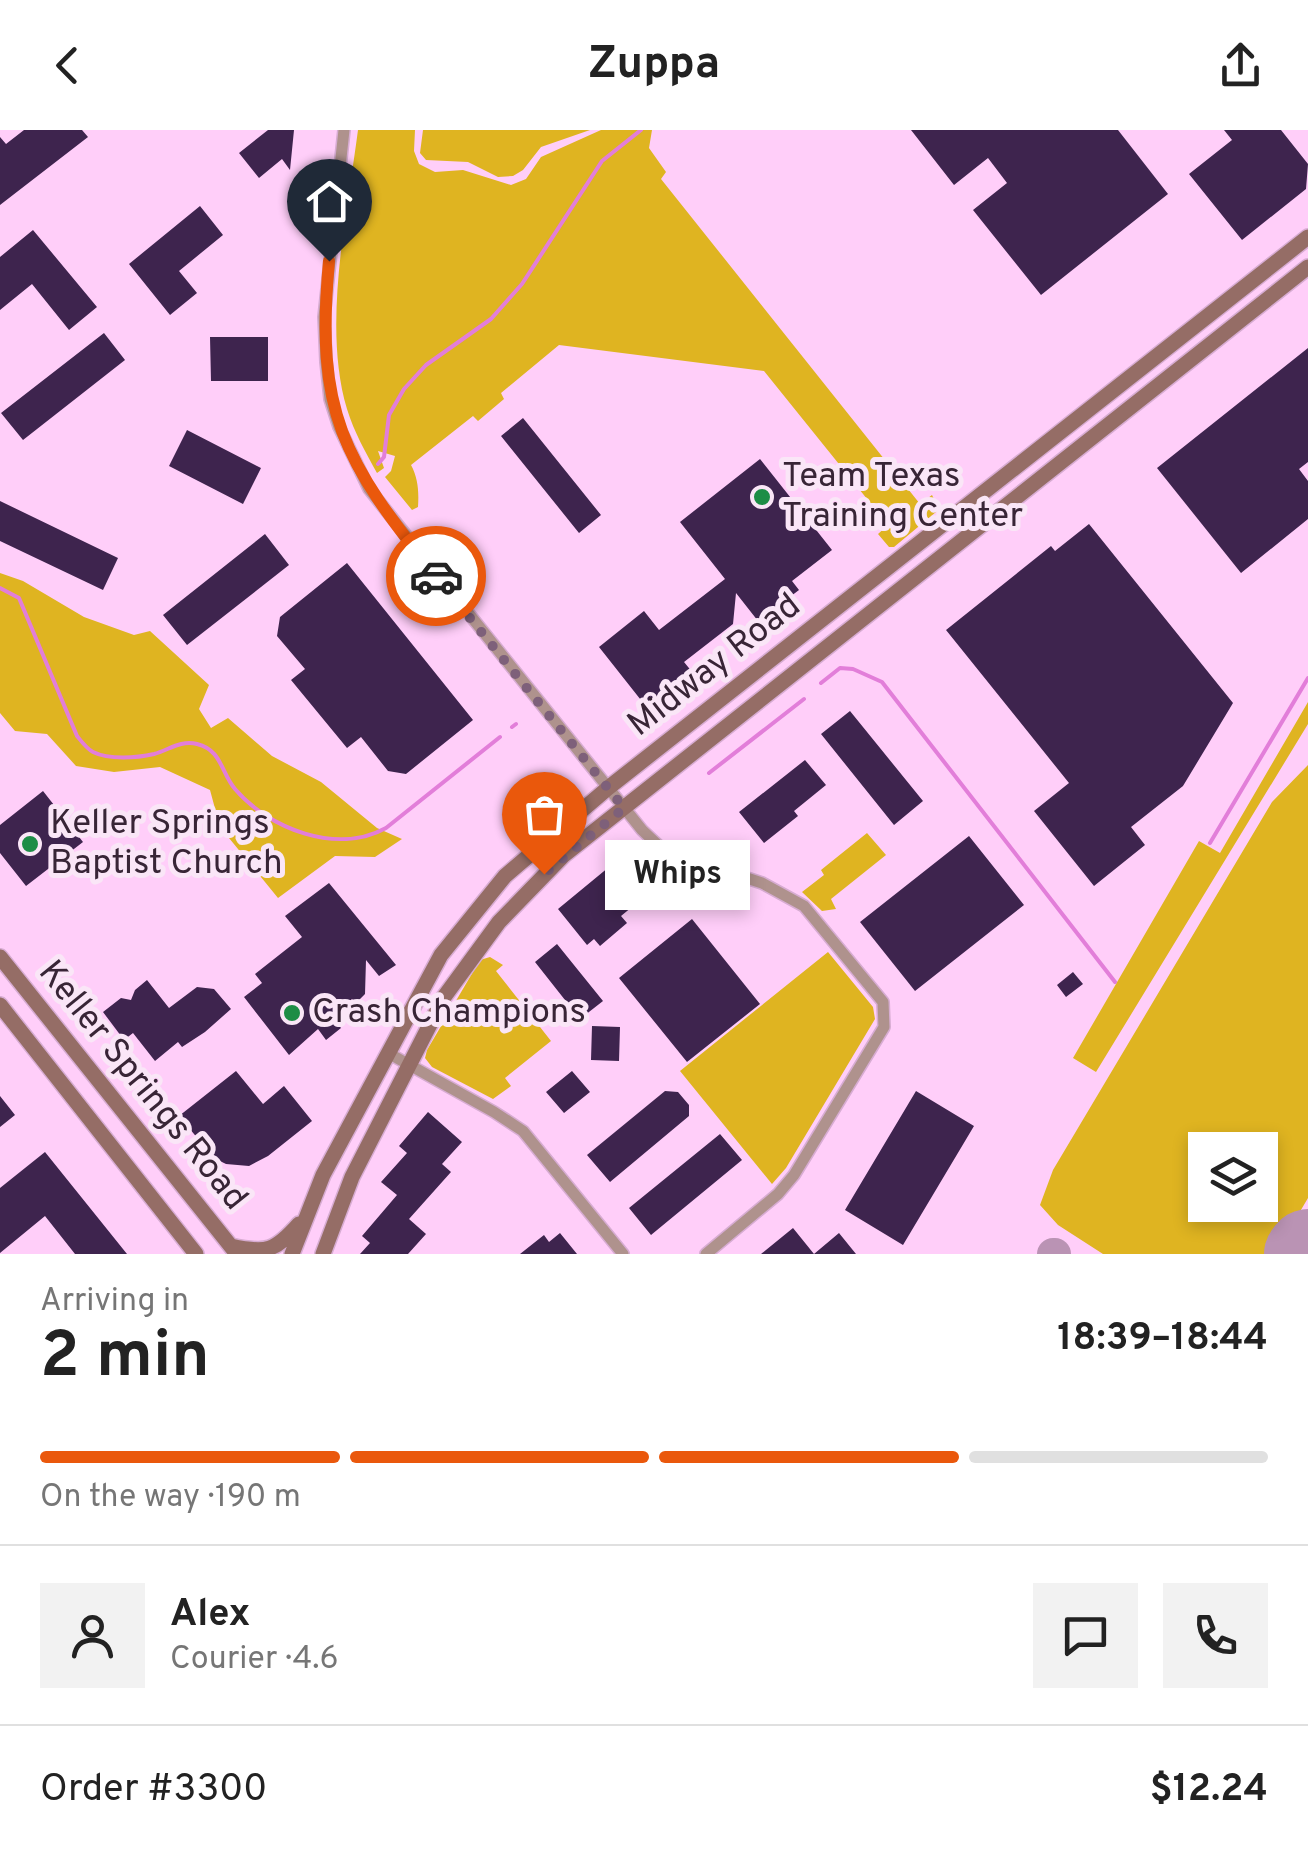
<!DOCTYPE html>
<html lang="en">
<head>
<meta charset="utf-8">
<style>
  :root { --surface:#fff; --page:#f2f2f2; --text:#222; --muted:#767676; --line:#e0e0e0; --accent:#ea580c }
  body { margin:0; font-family:Overpass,sans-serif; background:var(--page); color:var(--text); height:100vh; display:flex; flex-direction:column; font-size:38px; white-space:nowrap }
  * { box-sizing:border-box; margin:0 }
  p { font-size:32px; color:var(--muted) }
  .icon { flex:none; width:55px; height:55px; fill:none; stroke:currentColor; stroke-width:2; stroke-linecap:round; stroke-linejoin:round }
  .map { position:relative; height:1124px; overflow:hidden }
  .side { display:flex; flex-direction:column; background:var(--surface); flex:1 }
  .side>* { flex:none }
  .buttons { position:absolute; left:1188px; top:1002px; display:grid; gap:20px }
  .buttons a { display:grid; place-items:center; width:90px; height:90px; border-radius:0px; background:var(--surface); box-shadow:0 5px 15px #0003; font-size:50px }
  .pin { position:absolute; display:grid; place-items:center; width:85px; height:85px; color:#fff; margin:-102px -42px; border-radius:50% 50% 50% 0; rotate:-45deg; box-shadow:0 0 10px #0007 }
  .pin .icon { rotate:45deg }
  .courier { position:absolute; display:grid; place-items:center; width:100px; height:100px; margin:-50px; border:8px solid #ea580c; border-radius:50%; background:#fff; color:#222; box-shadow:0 2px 12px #0007 }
  .bubble { position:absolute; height:70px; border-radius:0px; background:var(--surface); box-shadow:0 5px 15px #0003; font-size:32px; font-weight:700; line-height:70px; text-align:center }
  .overview em { font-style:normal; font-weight:700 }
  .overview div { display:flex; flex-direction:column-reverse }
  .overview { display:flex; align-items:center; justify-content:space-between; height:170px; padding:0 40px }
  h1 { font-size:65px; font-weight:700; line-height:75px }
  .bar { display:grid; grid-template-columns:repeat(4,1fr); gap:15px 10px; align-content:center; height:120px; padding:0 40px }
  .bar i { height:12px; border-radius:8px; background:var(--line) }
  .bar .selected { background:var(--accent) }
  .bar p { grid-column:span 4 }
  .line { display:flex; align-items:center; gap:25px; padding:0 40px; border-top:2px solid var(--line) }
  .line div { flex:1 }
  .round { display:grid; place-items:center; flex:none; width:105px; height:105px; border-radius:0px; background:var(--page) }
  header { display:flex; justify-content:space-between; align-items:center; height:130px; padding:0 40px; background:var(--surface); font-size:45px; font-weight:700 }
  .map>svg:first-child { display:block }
  .green { fill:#dfb421; fill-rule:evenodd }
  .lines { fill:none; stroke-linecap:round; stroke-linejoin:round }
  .stream { stroke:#e27ed9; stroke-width:4 }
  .taxiway { stroke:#ba93b4; stroke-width:32 }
  .runway { stroke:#ba93b4; stroke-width:82 }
  .building { fill:#3e244e }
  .street-casing { stroke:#d7acd2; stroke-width:14 }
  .secondary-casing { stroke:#d7acd2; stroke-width:18 }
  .street { stroke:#af928d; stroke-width:11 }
  .secondary { stroke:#956d66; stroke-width:15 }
  .done { stroke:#7e607a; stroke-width:10; stroke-dasharray:0 18 }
  .route { stroke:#ea580c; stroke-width:12 }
  .poi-dot { fill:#1d8d46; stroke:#fae6f7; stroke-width:4 }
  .labels { text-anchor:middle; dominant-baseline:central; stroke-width:10; stroke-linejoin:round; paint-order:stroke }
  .poi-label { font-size:35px; fill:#382536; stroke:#fae6f7; text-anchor:start }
  .street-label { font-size:35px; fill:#382536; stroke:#fae6f7 }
</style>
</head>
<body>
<header><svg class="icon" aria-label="back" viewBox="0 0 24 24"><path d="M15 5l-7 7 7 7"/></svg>Zuppa<svg class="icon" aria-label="share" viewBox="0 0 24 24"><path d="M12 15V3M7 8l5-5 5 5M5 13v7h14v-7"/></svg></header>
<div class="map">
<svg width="1308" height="1124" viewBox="0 0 1308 1124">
  <rect width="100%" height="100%" fill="#ffcef9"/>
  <path class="green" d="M 358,0 L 415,0 L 414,21 L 419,34 L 435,42 L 463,40 L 511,55 L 526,49 L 541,27 L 601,0 L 652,0 L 649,18 L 666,42 L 661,49 L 920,374 L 932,365 L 938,377 L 936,382 L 894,417 L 889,417 L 878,404 L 888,395 L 764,241 L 559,215 L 501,263 L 504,269 L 478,291 L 473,286 L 411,335 C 418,348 419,361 418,377 L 412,380 L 385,347 L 391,341 L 395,326 L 378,321 L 384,338 L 377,343 C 366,323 354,302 347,279 C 322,196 347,85 358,0 Z
    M 423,0 L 590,0 L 541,17 L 523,40 L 513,46 L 498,47 L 468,32 L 426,30 L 420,23 Z
    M 0,443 L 23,451 L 84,487 L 134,505 L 150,501 L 209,555 L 199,579 L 211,598 L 228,588 L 272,626 L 321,652 L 377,698 L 402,709 L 375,727 L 335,726 L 278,768 L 220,697 L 210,660 L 160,637 L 114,642 L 76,636 L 47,604 L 15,601 L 0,583 Z
    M 1308,572 L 1308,594 L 1096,942 L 1073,928 L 1199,711 L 1220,723 Z
    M 1308,635 L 1308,1068 L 1275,1124 L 1103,1124 L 1058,1095 L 1040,1075 L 1053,1040 L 1272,672 ZM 1205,1020 L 1260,1020 L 1260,1075 L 1205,1075 Z
    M 867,703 L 886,725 L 831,769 L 836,779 L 822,781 L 802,762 L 824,745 L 821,740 Z
    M 828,822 L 873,877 L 875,889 L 786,1038 L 772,1054 L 680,941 Z
    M 490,827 L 503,835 L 496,841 L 551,911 L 505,948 L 511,956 L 493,969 L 432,937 L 425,928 L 427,920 L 480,830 Z"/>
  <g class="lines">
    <path class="stream" d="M 378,334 L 384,327 L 389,285 L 404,259 L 426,235 L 491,189 L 522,154 L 602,31 L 641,0
      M 0,458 L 19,468 L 77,606 C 81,611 87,619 93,622 C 109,630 137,628 154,624 C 169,620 180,610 197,614 C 222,620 221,643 235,659 C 269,699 337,725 386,698 L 500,607
      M 821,553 L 840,538 L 853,539 L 882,552 L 1115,852
      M 512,597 L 516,594
      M 709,643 L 804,569
      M 1210,713 L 1308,548"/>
    <path class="taxiway" d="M 1053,1124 L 1055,1124"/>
    <path class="runway" d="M 1305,1124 L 1308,1120"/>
  </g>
  <path class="building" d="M 24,0 L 82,0 L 88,7 L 0,75 L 0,7 L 6,14 Z
    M 268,0 L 294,0 L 290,40 L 282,29 L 259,48 L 239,23 Z
    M 911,0 L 1118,0 L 1168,64 L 1041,165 L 973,80 L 1007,53 L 988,28 L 954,55 Z
    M 1224,0 L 1281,0 L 1308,34 L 1306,59 L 1242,110 L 1189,44 L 1232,10 Z
    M 200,76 L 223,105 L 179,141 L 197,163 L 170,185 L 129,134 Z
    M 33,100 L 97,177 L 69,200 L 32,154 L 0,180 L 0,127 Z
    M 104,203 L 125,230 L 23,310 L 1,283 Z
    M 210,207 L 268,207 L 268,251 L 211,251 Z
    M 1308,218 L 1308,332 L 1299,339 L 1308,351 L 1308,389 L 1241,443 L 1157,338 Z
    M 523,288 L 601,385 L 579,403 L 501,306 Z
    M 187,300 L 261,338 L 243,374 L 169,336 Z
    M 760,329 L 832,420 L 792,451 L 799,460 L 758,491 L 736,463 L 733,494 L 684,532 L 693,543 L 648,579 L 599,517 L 644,481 L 659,500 L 725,449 L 680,392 Z
    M 0,371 L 118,428 L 103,460 L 0,411 Z
    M 1089,394 L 1233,573 L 1183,656 L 1131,697 L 1145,715 L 1094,756 L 1034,681 L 1069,653 L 946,500 L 1051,416 L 1055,421 Z
    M 265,404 L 289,435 L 187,515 L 163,485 Z
    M 347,433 L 473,590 L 406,644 L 388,641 L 361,607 L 347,618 L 291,550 L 305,539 L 277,506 L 280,487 Z
    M 850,581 L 923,671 L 894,695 L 821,604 Z
    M 805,630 L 826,655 L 794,681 L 798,686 L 764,713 L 739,682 Z
    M 43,661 L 83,712 L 26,756 L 0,723 L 0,695 Z
    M 969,706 L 1024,775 L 915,861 L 860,792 Z
    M 609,737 L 638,772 L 621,786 L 627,793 L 600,816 L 594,809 L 587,815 L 558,779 Z
    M 329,753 L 396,835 L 379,846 L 366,830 L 365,864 L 356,873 L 352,869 L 332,886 L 341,898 L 326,910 L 318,899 L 289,925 L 244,867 L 262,853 L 255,844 L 302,807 L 285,786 Z
    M 692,789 L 760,874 L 687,932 L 619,848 Z
    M 557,814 L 603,871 L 580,889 L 535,832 Z
    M 1073,842 L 1083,854 L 1066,867 L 1057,855 Z
    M 147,850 L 169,878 L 197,857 L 214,859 L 231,879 L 205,902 L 182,917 L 178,912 L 155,931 L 133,903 L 124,910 L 103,882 L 121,868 L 131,870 L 135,860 Z
    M 592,896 L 620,897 L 619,931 L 591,930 Z
    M 236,941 L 263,974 L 284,956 L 312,991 L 268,1026 L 249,1036 L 226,1034 L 214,1028 L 179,986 Z
    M 572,941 L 590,962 L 564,983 L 546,962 Z
    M 665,961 L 678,962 L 689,975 L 689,986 L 610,1052 L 587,1025 Z
    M 916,961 L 974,996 L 903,1115 L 845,1080 Z
    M 0,966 L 15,985 L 0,997 Z
    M 428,982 L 462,1012 L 442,1034 L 451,1042 L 409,1089 L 426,1104 L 408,1124 L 360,1124 L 370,1113 L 362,1106 L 397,1065 L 381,1052 L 407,1023 L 399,1016 Z
    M 720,1004 L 742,1030 L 651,1105 L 629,1078 Z
    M 45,1022 L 127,1124 L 75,1124 L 45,1086 L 0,1123 L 0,1058 Z
    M 793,1098 L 814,1124 L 839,1103 L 856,1124 L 761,1124 Z
    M 560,1103 L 577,1124 L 520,1124 L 544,1105 L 549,1112 Z"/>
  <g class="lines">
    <defs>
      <path id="street" d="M 344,0 L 324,187 L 326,232 L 330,269 L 339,297 L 369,359 L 642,700 L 659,716 L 674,724 L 762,753 L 804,776 L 883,872 L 884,897 L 794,1045 L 778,1064 L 706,1124
        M 388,923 L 494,982 L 523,1001 L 623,1124"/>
      <path id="secondary" d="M 0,827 L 237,1124
        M 0,875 L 196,1124
        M 231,1116 C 267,1124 275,1121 299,1094
        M 292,1124 L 323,1045 L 441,825 L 505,746 L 608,658 L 1308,107
        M 323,1124 L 352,1047 L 444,867 L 499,792 L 564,725 L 1308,137"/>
    </defs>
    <use href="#street" class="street-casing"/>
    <use href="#secondary" class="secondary-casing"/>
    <use href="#street" class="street"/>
    <use href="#secondary" class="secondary"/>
  </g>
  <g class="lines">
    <path class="done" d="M 436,446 L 624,678 L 544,744"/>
    <path class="route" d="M 329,131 C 315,283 343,330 436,446"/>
  </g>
  <g class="poi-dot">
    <circle cx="762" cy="367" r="10"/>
    <circle cx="30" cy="714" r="10"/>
    <circle cx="292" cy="883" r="10"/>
  </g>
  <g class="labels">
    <g class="poi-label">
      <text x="782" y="347">Team Texas<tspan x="782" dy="40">Training Center</tspan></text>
      <text x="50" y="694">Keller Springs<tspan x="50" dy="40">Baptist Church</tspan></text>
      <text x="312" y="883">Crash Champions</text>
    </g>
    <g class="street-label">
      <text transform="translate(715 536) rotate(-38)">Midway Road</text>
      <text transform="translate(142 956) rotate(51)">Keller Springs Road</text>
    </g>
  </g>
</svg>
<div class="buttons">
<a><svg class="icon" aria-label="layers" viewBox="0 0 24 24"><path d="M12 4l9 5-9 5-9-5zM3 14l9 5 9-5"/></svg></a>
</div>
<div class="pin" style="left:544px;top:744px;background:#ea580c"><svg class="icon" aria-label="bag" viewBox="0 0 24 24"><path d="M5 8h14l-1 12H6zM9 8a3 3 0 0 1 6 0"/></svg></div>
<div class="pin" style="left:329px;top:131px;background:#1f2937"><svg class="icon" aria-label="home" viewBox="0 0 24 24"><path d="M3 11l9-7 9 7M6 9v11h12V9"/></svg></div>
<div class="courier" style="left:436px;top:446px"><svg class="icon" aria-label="car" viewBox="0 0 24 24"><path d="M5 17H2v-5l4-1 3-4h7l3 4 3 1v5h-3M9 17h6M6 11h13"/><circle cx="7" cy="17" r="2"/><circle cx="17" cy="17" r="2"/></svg></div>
<div class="bubble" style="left:605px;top:710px;width:145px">Whips</div>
</div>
<section class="side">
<div class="overview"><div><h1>2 min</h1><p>Arriving in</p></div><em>18:39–18:44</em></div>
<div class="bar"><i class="selected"></i><i class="selected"></i><i class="selected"></i><i></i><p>On the way · 190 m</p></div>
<div class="line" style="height:180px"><a class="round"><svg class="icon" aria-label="person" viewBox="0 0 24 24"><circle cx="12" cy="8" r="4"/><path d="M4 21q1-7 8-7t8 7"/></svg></a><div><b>Alex</b><p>Courier · 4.6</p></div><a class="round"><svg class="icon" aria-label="chat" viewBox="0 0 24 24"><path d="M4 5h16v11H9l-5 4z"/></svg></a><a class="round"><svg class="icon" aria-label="phone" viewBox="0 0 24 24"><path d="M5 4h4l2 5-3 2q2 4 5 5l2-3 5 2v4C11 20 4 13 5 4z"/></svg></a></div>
<div class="line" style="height:130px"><div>Order #3300</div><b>$12.24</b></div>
</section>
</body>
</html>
